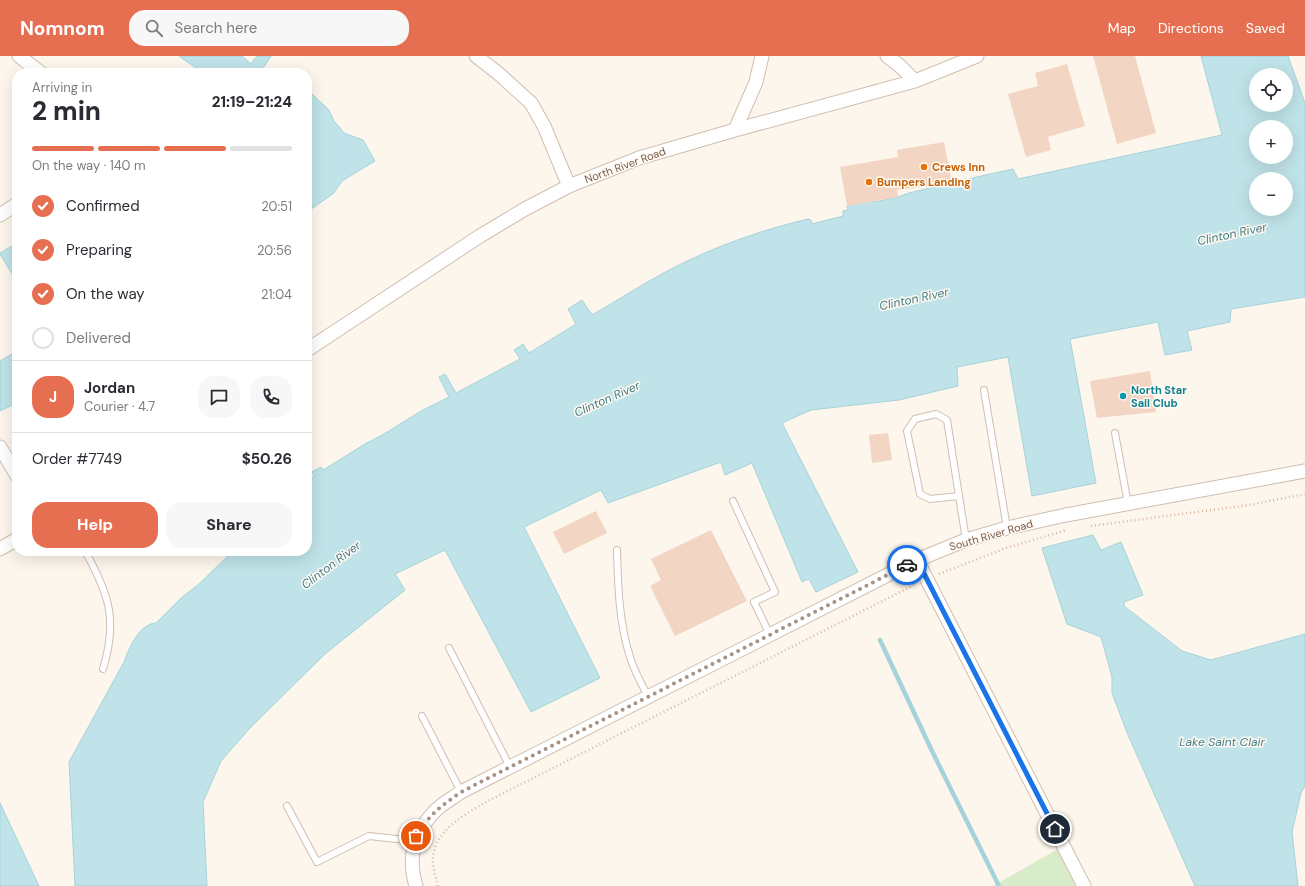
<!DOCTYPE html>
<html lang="en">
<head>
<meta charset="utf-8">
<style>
  :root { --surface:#fff; --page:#f7f7f7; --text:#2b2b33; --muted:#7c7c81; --line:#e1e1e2; --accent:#e76f51 }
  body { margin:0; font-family:"DM Sans",sans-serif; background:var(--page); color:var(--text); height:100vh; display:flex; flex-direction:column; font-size:15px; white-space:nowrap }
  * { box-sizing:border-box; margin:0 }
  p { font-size:13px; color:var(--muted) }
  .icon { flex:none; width:22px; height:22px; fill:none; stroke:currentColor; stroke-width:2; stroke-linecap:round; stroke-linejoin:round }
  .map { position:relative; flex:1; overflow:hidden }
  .side { position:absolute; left:12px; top:12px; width:300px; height:488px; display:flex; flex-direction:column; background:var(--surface); border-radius:16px; box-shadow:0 4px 16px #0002 }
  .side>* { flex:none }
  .tools { position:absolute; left:1249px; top:12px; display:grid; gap:8px }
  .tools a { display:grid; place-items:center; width:44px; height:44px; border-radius:50%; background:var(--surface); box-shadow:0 4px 16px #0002; font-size:20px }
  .pin { position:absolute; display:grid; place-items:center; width:34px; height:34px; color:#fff; margin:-17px; border:2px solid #fff; border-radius:50%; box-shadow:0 1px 4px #0007 }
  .courier { position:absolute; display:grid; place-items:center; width:40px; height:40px; margin:-20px; border:3px solid #1a73e8; border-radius:50%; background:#fff; color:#222; box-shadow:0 1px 5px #0007 }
  .head em { font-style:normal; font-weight:800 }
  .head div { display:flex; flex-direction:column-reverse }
  .head { display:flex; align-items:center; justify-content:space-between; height:68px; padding:0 20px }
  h1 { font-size:26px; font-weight:800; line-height:30px }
  .bar { display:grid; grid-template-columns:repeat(4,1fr); gap:6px 4px; align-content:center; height:48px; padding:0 20px }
  .bar i { height:5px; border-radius:3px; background:var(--line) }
  .bar .current { background:var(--accent) }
  .bar p { grid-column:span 4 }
  .line { display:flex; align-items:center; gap:10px; padding:0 20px; border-top:1px solid var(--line) }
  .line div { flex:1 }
  .round { display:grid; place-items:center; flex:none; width:42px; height:42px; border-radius:16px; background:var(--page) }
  ol { padding:0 20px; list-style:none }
  li { display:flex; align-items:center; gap:12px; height:44px }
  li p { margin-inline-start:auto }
  li .icon { padding:4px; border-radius:50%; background:var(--accent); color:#fff; stroke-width:4 }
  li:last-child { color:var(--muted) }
  li i { width:22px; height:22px; border:2px solid var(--line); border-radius:50% }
  .cta { display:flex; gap:8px; margin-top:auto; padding:8px 20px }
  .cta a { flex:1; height:46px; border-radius:16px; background:var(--accent); color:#fff; font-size:16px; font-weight:800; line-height:46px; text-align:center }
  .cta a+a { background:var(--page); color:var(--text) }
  header { display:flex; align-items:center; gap:24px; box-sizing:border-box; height:56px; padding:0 20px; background:var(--accent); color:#fff }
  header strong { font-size:19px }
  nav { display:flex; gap:22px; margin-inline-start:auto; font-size:14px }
  .search { width:280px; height:36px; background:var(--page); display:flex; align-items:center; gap:10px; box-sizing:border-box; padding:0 14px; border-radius:16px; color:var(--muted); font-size:15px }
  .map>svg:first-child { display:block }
  .green { fill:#d8ecc9 }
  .water { fill:#bfe3e8; stroke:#a5d3da; fill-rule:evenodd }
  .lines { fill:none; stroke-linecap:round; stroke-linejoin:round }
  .stream { stroke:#a5d3da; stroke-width:4.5 }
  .building { fill:#f3d5c3 }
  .service-casing { stroke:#d1beb0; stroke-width:8 }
  .minor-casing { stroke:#d1beb0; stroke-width:15 }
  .path { stroke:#d9b8a5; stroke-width:2.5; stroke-dasharray:1 3; stroke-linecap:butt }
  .service { stroke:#fff; stroke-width:6 }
  .minor { stroke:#fff; stroke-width:13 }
  .done { stroke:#a89285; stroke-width:4; stroke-dasharray:0 7.2 }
  .route { stroke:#1a73e8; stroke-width:5 }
  .food-dot { fill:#e8710a; stroke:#fffaf3; stroke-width:1.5 }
  .culture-dot { fill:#0f9aa8; stroke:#fffaf3; stroke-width:1.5 }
  .labels { text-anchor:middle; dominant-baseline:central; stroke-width:3; stroke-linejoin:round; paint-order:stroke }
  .street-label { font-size:11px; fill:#7a5c4d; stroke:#fffaf3 }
  .food-label { font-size:11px; font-weight:bold; fill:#c56008; stroke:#fffaf3; text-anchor:start }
  .culture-label { font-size:11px; font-weight:bold; fill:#0d838f; stroke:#fffaf3; text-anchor:start }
  .water-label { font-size:12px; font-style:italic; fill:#437c86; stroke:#fffaf3 }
</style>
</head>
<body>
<header>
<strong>Nomnom</strong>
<div class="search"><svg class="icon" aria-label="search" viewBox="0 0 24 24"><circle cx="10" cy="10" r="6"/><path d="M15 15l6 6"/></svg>Search here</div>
<nav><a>Map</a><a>Directions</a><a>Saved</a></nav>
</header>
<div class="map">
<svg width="1305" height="830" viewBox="0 0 1305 830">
  <rect width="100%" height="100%" fill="#fdf6ec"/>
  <path class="green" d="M 1058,793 L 1077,830 L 993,830 Z"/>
  <path class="water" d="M 179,0 L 242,0 L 251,8 L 257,0 L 271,0 L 263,12 L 267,17 L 215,17 L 211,13 L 208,17 L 203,17 Z
    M 1201,0 L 1288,0 L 1305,47 L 1305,241 L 1231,253 L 1230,266 L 1187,275 L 1192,294 L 1165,299 L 1158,266 L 1070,283 L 1096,427 L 1032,440 L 1008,301 L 957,311 L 958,330 L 899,344 L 811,354 L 782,367 L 858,516 L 816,536 L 809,523 L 802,526 L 752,407 L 725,419 L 721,406 L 608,447 L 601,434 L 524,471 L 600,622 L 531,656 L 445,494 L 395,518 L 405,534 L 325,598 L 249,673 L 221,705 L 203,746 L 207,830 L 75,830 L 69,706 L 124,606 C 129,592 139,568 156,567 L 181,542 L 199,528 L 233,495 L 307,495 L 307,426 L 314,420 L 312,416 L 321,411 L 323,414 L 365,388 L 384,378 L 421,355 L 449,341 L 439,321 L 445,318 L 456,337 L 520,303 L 514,294 L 523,288 L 529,297 L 576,268 L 568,253 L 582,244 L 592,259 C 618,244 643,228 669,214 C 713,191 761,174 808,163 L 811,164 L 812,168 L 843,160 L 843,155 L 848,154 L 847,150 L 869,144 L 875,146 L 898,141 L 909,137 L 963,124 L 1013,113 L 1018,123 L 1222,79 ZM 1256,19 L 1286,19 L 1286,49 L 1256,49 ZM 1256,71 L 1286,71 L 1286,101 L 1256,101 ZM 1256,123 L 1286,123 L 1286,153 L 1256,153 Z
    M 307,36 L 312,38 L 329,54 L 334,65 L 344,77 L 363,84 L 375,105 L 342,125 L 334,137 L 307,156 L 307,106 L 310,104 L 307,101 Z
    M 17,187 L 17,226 L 0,198 L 0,197 Z
    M 17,295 L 17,347 L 0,355 L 0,305 Z
    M 1093,479 L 1101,494 L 1121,486 L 1143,539 L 1124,546 L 1124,550 L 1182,595 L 1211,604 L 1305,578 L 1305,730 L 1301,737 L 1292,776 L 1298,830 L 1195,830 L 1128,679 L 1112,637 L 1112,621 L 1101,581 L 1067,568 L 1042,492 Z
    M 0,747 L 39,830 L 0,830 Z"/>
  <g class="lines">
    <path class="stream" d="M 880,584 L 932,695 L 999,830"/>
  </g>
  <path class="building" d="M 1093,0 L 1135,0 L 1156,77 L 1117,88 Z
    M 1067,8 L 1085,70 L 1048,81 L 1051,94 L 1026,101 L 1008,38 L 1038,30 L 1035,17 Z
    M 944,86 L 952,127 L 897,134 L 898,141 L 847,150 L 840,111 L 898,101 L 897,94 Z
    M 1150,315 L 1156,356 L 1097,362 L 1090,325 Z
    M 888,377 L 892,404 L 872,407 L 869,379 Z
    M 596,455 L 607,477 L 564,498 L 553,476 Z
    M 711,474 L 747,545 L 675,580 L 650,530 L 661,524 L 651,503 Z"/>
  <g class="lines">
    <defs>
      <path id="service" d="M 984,334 L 1007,472
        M 1115,377 L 1128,448
        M 959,440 L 930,443 L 920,438 L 907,375 L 915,363 L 936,358 L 947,364 L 966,484
        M 733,445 L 775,536 L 754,546 L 770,579
        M 617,494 C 618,530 619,567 630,601 C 634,615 642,628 648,641
        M 85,495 C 109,538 118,564 103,613
        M 449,592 L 510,711
        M 422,660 L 461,736
        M 287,750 L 317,806 L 369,780 L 415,785"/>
      <path id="minor" d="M 19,0 L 41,17
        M 476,0 L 499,18 L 531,47 L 544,70 L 569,130
        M 887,0 L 900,10 L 915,25
        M 735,74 L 756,26 L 762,0
        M 0,159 L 17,148
        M 307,294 L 480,180 L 525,153 L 569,130 L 639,102 L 735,74 L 915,25 L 977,0
        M 0,391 L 17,420
        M 0,493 L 17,483
        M 917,504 L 1084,830
        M 416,830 C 407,800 414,776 436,754 C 443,747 453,742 461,736 L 917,504 L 966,484 L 1007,472 L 1066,459 L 1305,415"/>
    </defs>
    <use href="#service" class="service-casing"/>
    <use href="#minor" class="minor-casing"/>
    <path class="path" d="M 1091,470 L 1249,449 L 1305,438
      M 939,518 L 1006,492 L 1067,474
      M 438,830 C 435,819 431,807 434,796 C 438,773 466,758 484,747 L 914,529"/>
    <use href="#service" class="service"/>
    <use href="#minor" class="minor"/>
  </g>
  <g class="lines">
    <path class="done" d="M 416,780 C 430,758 440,751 461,736 L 907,509"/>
    <path class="route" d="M 907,509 L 917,504 L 1055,773"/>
  </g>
  <g class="food-dot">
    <circle cx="924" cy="111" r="4"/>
    <circle cx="869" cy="126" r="4"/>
  </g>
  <circle class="culture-dot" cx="1123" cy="340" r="4"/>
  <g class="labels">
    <g class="street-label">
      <text transform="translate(625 109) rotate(-20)">North River Road</text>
      <text transform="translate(991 479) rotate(-16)">South River Road</text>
    </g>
    <g class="food-label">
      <text x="932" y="111">Crews Inn</text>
      <text x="877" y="126">Bumpers Landing</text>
    </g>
    <g class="culture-label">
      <text x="1131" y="334">North Star<tspan x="1131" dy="13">Sail Club</tspan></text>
    </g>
    <g class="water-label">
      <text transform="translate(1232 178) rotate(-12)">Clinton River</text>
      <text transform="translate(914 243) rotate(-12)">Clinton River</text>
      <text transform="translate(607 343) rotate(-24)">Clinton River</text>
      <text transform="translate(331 509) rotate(-37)">Clinton River</text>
      <text x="1222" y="686">Lake Saint Clair</text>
    </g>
  </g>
</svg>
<div class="tools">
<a><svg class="icon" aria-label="locate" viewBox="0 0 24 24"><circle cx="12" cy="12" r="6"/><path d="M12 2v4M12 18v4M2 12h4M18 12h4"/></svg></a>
<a>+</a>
<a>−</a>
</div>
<div class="pin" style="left:416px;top:780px;background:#ea580c"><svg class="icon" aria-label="bag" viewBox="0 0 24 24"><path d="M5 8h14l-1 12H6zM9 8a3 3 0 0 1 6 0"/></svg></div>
<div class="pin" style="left:1055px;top:773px;background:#1f2937"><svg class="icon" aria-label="home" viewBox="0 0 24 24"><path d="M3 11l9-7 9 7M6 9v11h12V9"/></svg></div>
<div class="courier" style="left:907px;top:509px"><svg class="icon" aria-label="car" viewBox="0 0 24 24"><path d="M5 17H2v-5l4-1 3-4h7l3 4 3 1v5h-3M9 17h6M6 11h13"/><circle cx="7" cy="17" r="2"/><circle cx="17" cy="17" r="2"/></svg></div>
<section class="side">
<div class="head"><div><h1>2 min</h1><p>Arriving in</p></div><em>21:19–21:24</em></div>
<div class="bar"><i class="current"></i><i class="current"></i><i class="current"></i><i></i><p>On the way · 140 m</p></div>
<ol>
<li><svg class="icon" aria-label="check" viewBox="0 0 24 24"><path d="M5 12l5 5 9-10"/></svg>Confirmed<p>20:51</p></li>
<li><svg class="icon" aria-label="check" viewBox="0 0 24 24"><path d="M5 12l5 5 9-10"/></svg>Preparing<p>20:56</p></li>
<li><svg class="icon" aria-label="check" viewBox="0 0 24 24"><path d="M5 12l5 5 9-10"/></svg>On the way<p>21:04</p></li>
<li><i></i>Delivered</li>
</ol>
<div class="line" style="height:72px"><b class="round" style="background:var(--accent);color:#fff">J</b><div><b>Jordan</b><p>Courier · 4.7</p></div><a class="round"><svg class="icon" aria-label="chat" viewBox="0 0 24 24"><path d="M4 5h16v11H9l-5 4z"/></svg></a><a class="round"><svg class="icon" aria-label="phone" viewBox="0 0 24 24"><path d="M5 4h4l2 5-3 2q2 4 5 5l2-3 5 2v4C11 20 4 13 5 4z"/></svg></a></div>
<div class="line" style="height:52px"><div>Order #7749</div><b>$50.26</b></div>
<div class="cta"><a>Help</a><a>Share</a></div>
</section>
</div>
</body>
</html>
